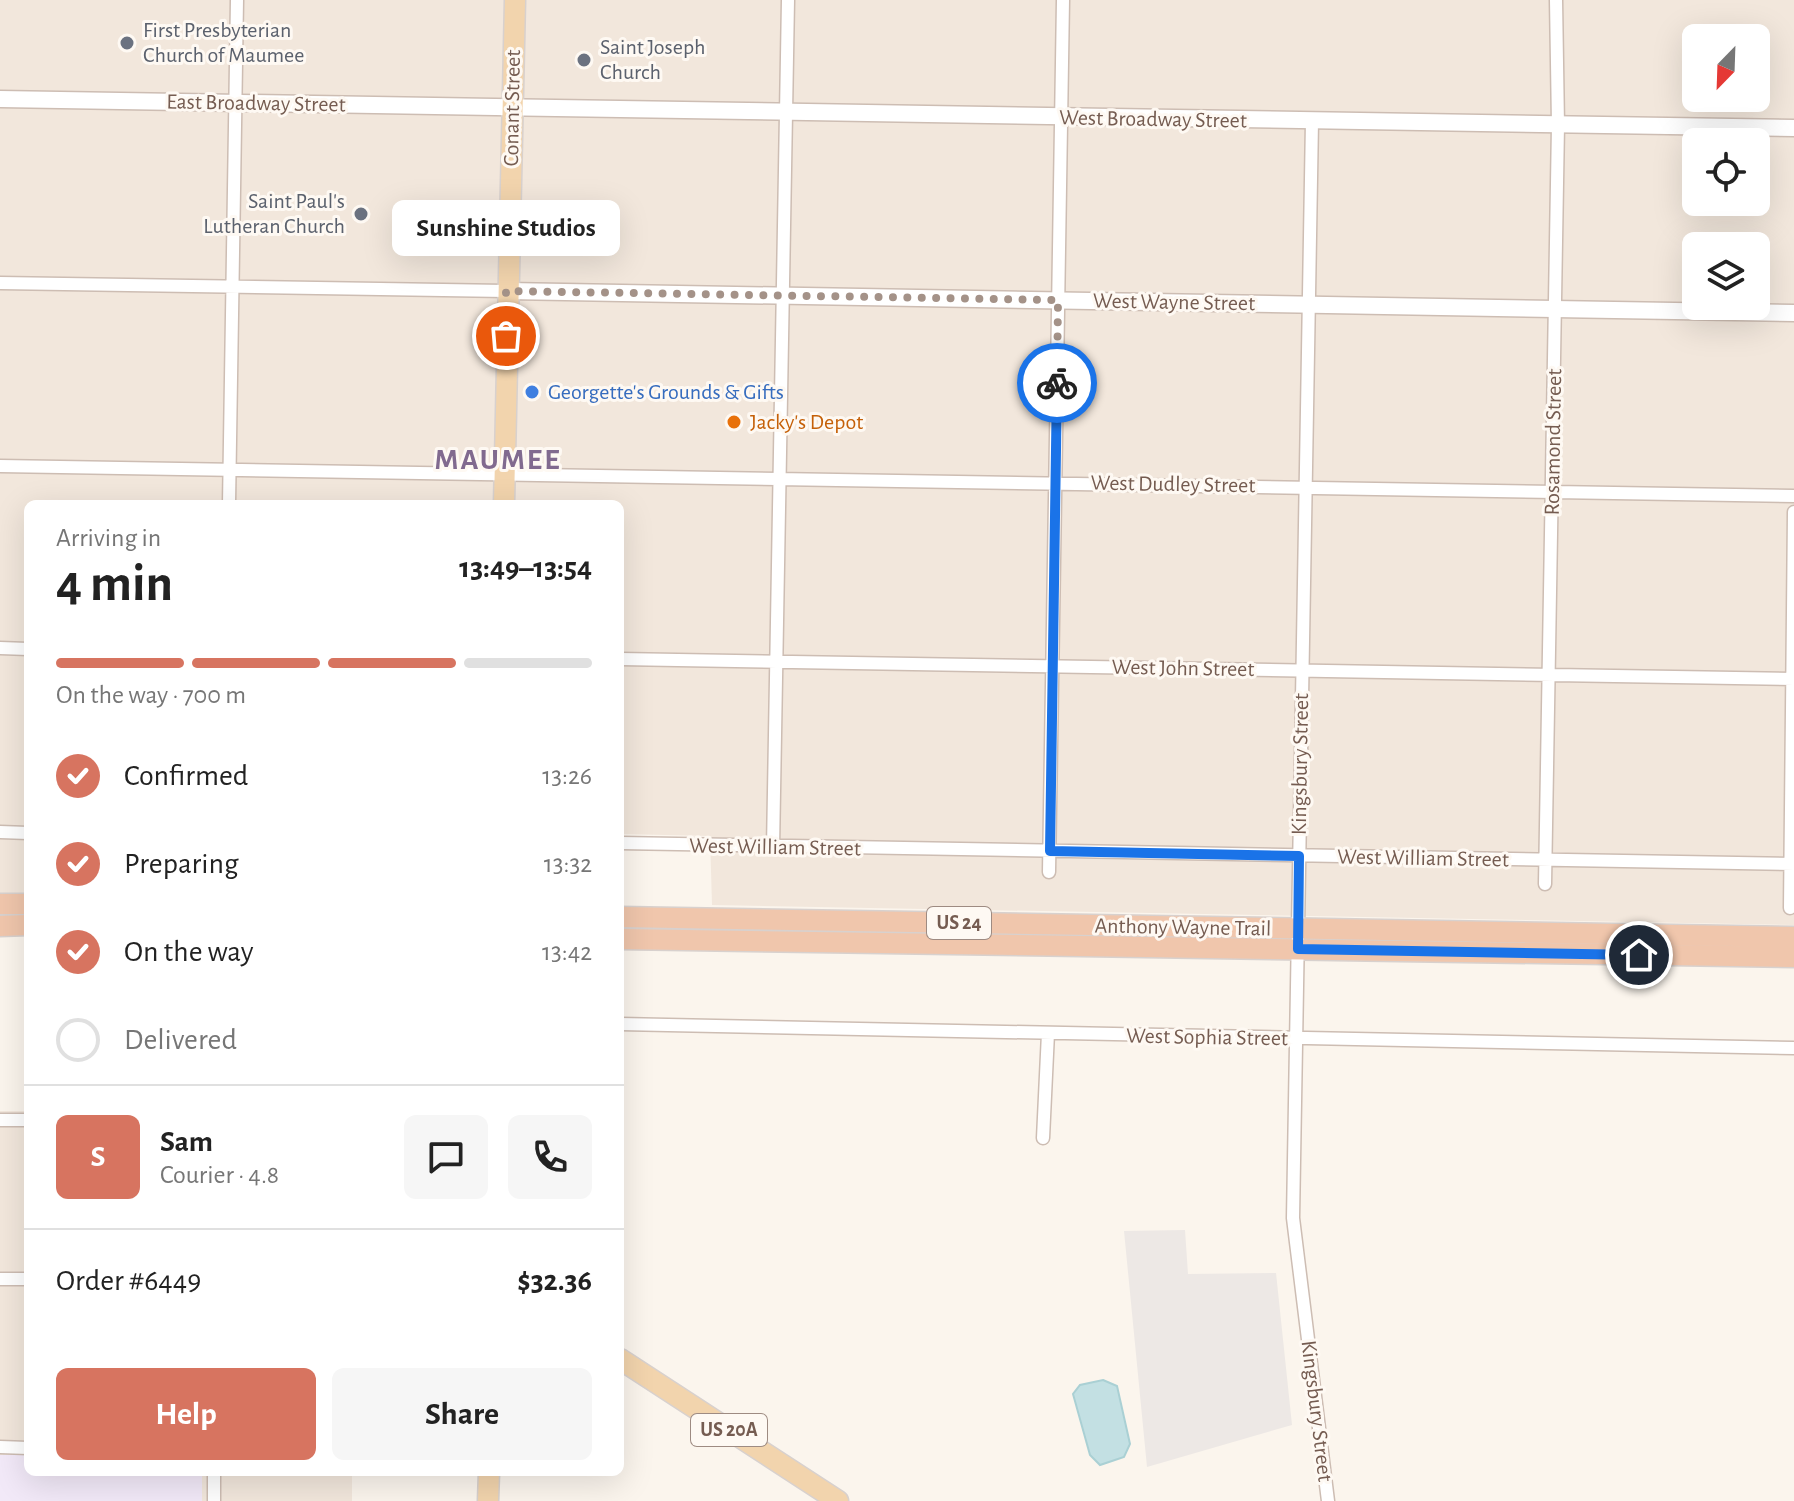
<!DOCTYPE html>
<html lang="en">
<head>
<meta charset="utf-8">
<style>
  :root { --surface:#fff; --page:#f6f6f6; --text:#222; --muted:#767676; --line:#e0e0e0; --accent:#d77460 }
  body { margin:0; font-family:"Alegreya Sans",sans-serif; background:var(--page); color:var(--text); height:100vh; display:flex; flex-direction:column; font-size:30px; white-space:nowrap }
  * { box-sizing:border-box; margin:0 }
  p { font-size:26px; color:var(--muted) }
  .icon { flex:none; width:44px; height:44px; fill:none; stroke:currentColor; stroke-width:2; stroke-linecap:round; stroke-linejoin:round }
  .map { position:relative; flex:1; overflow:hidden }
  .details { position:absolute; left:24px; top:500px; width:600px; height:976px; display:flex; flex-direction:column; background:var(--surface); border-radius:12px; box-shadow:0 8px 32px #0002 }
  .details>* { flex:none }
  .needle { width:52px; rotate:203deg }
  .buttons { position:absolute; left:1682px; top:24px; display:grid; gap:16px }
  .buttons a { display:grid; place-items:center; width:88px; height:88px; border-radius:12px; background:var(--surface); box-shadow:0 8px 32px #0002; font-size:40px }
  .pin { position:absolute; display:grid; place-items:center; width:68px; height:68px; color:#fff; margin:-34px; border:4px solid #fff; border-radius:50%; box-shadow:0 2px 8px #0007 }
  .courier { position:absolute; display:grid; place-items:center; width:80px; height:80px; margin:-40px; border:6px solid #1a73e8; border-radius:50%; background:#fff; color:#222; box-shadow:0 2px 10px #0007 }
  .bubble { position:absolute; height:56px; border-radius:12px; background:var(--surface); box-shadow:0 8px 32px #0002; font-size:26px; font-weight:600; line-height:56px; text-align:center }
  .head em { font-style:normal; font-weight:600 }
  .head div { display:flex; flex-direction:column-reverse }
  .head { display:flex; align-items:center; justify-content:space-between; height:136px; padding:0 32px }
  h1 { font-size:52px; font-weight:600; line-height:60px }
  .bar { display:grid; grid-template-columns:repeat(4,1fr); gap:12px 8px; align-content:center; height:96px; padding:0 32px }
  .bar i { height:10px; border-radius:6px; background:var(--line) }
  .bar .active { background:var(--accent) }
  .bar p { grid-column:span 4 }
  .line { display:flex; align-items:center; gap:20px; padding:0 32px; border-top:2px solid var(--line) }
  .line div { flex:1 }
  .round { display:grid; place-items:center; flex:none; width:84px; height:84px; border-radius:12px; background:var(--page) }
  ol { padding:0 32px; list-style:none }
  li { display:flex; align-items:center; gap:24px; height:88px }
  li p { margin-inline-start:auto }
  li .icon { padding:8px; border-radius:50%; background:var(--accent); color:#fff; stroke-width:4 }
  li:last-child { color:var(--muted) }
  li i { width:44px; height:44px; border:4px solid var(--line); border-radius:50% }
  .cta { display:flex; gap:16px; margin-top:auto; padding:16px 32px }
  .cta a { flex:1; height:92px; border-radius:12px; background:var(--accent); color:#fff; font-size:32px; font-weight:600; line-height:92px; text-align:center }
  .cta a+a { background:var(--page); color:var(--text) }
  .map>svg:first-child { display:block }
  .residential { fill:#f2e7dc; fill-rule:evenodd }
  .industrial { fill:#ede8e5 }
  .education { fill:#f2e9f8 }
  .water { fill:#c3e0e3; stroke:#aad0d4; stroke-width:2 }
  .lines { fill:none; stroke-linecap:round; stroke-linejoin:round }
  .minor-casing { stroke:#cdbdb3; stroke-width:15 }
  .tertiary-casing { stroke:#cdbdb3; stroke-width:19 }
  .primary-casing { stroke:#d8d1ce; stroke-width:23 }
  .trunk-casing { stroke:#d8d1ce; stroke-width:23 }
  .minor { stroke:#fff; stroke-width:12 }
  .tertiary { stroke:#fff; stroke-width:16 }
  .primary { stroke:#f2d4ad; stroke-width:20 }
  .trunk { stroke:#f0c6ac; stroke-width:20 }
  .done { stroke:#a49288; stroke-width:8; stroke-dasharray:0 14.4 }
  .route { stroke:#1a73e8; stroke-width:10 }
  .worship-dot { fill:#6b7280; stroke:#fef9f3; stroke-width:3 }
  .shop-dot { fill:#3f7fe0; stroke:#fef9f3; stroke-width:3 }
  .food-dot { fill:#e8710a; stroke:#fef9f3; stroke-width:3 }
  .labels { text-anchor:middle; dominant-baseline:central; stroke-width:6; stroke-linejoin:round; paint-order:stroke }
  .shield { fill:#fef9f3; stroke:#9e8b82; stroke-width:2 }
  .shield-label { font-size:20px; font-weight:bold; fill:#755c51 }
  .worship-label { font-size:22px; fill:#5b616d; stroke:#fef9f3; text-anchor:start }
  .street-label { font-size:22px; fill:#755c51; stroke:#fef9f3 }
  .shop-label { font-size:22px; fill:#366cbe; stroke:#fef9f3; text-anchor:start }
  .food-label { font-size:22px; fill:#c56008; stroke:#fef9f3; text-anchor:start }
  .district-label { font-size:30px; font-weight:bold; letter-spacing:2px; fill:#816a8f; stroke:#fef9f3 }
</style>
</head>
<body>
<div class="map">
<svg width="1794" height="1501" viewBox="0 0 1794 1501">
  <rect width="100%" height="100%" fill="#fbf5ed"/>
  <path class="residential" d="M 0,0 L 1794,0 L 1794,925 L 712,905 L 710,836 L 620,834 L 620,504 L 28,504 L 28,893 L 0,893 ZM 1696,38 L 1756,38 L 1756,98 L 1696,98 ZM 1696,142 L 1756,142 L 1756,202 L 1696,202 ZM 1696,246 L 1756,246 L 1756,306 L 1696,306 Z
    M 0,1111 L 28,1111 L 28,1472 L 352,1472 L 352,1501 L 0,1501 Z"/>
  <path class="industrial" d="M 1185,1230 L 1188,1274 L 1276,1273 L 1292,1425 L 1147,1467 L 1124,1231 Z"/>
  <path class="education" d="M 0,1455 L 28,1455 L 28,1472 L 202,1472 L 202,1501 L 0,1501 Z"/>
  <path class="water" d="M 1103,1380 L 1117,1386 L 1130,1444 L 1124,1457 L 1100,1465 L 1090,1455 L 1073,1394 L 1080,1385 Z"/>
  <g class="lines">
    <defs>
      <path id="minor" d="M 1312,121 L 1293,1218 L 1328,1501
        M 0,283 L 506,291
        M 0,466 L 1794,496
        M 229,504 L 237,0
        M 0,648 L 28,649
        M 620,659 L 1794,679
        M 0,832 L 28,833
        M 620,843 L 1794,864
        M 773,848 L 788,0
        M 1049,872 L 1063,0
        M 1545,884 L 1558,125 L 1556,0
        M 1790,908 L 1794,512
        M 620,1024 L 1794,1048
        M 0,1120 L 28,1120
        M 1043,1138 L 1048,1033
        M 0,1279 L 28,1279
        M 0,1447 L 28,1448
        M 214,1501 L 214,1472"/>
      <path id="tertiary" d="M 0,99 L 1794,128
        M 506,291 L 1794,313"/>
      <path id="primary" d="M 504,504 L 515,0
        M 620,1359 L 838,1501
        M 488,1501 L 489,1472"/>
      <path id="trunk" d="M 0,904 L 28,904
        M 620,917 L 1794,937
        M 0,926 L 28,925
        M 620,939 L 1794,957"/>
    </defs>
    <use href="#minor" class="minor-casing"/>
    <use href="#tertiary" class="tertiary-casing"/>
    <use href="#primary" class="primary-casing"/>
    <use href="#trunk" class="trunk-casing"/>
    <use href="#minor" class="minor"/>
    <use href="#tertiary" class="tertiary"/>
    <use href="#primary" class="primary"/>
    <use href="#trunk" class="trunk"/>
  </g>
  <g class="lines">
    <path class="done" d="M 506,336 L 506,291 L 1058,300 L 1057,383"/>
    <path class="route" d="M 1057,383 L 1050,851 L 1299,856 L 1298,949 L 1639,955"/>
  </g>
  <g class="worship-dot">
    <circle cx="127" cy="43" r="8"/>
    <circle cx="584" cy="60" r="8"/>
    <circle cx="361" cy="214" r="8"/>
  </g>
  <circle class="shop-dot" cx="532" cy="392" r="8"/>
  <circle class="food-dot" cx="734" cy="422" r="8"/>
  <g class="labels">
    <g class="shield">
      <rect x="927" y="907" width="64" height="32" rx="6"/>
      <rect x="691" y="1414" width="76" height="32" rx="6"/>
    </g>
    <g class="shield-label">
      <text x="959" y="923">US 24</text>
      <text x="729" y="1430">US 20A</text>
    </g>
    <g class="worship-label">
      <text x="143" y="30">First Presbyterian<tspan x="143" dy="25">Church of Maumee</tspan></text>
      <text x="600" y="47">Saint Joseph<tspan x="600" dy="25">Church</tspan></text>
      <text x="345" y="201" text-anchor="end">Saint Paul's<tspan x="345" dy="25">Lutheran Church</tspan></text>
    </g>
    <g class="street-label">
      <text transform="translate(256 103) rotate(1)">East Broadway Street</text>
      <text transform="translate(512 108) rotate(-89)">Conant Street</text>
      <text transform="translate(1153 119) rotate(1)">West Broadway Street</text>
      <text transform="translate(1174 302) rotate(1)">West Wayne Street</text>
      <text transform="translate(1553 442) rotate(-89)">Rosamond Street</text>
      <text transform="translate(1173 484) rotate(1)">West Dudley Street</text>
      <text transform="translate(1183 668) rotate(1)">West John Street</text>
      <text transform="translate(1300 764) rotate(-89)">Kingsbury Street</text>
      <text transform="translate(775 847) rotate(1)">West William Street</text>
      <text transform="translate(1423 858) rotate(1)">West William Street</text>
      <text transform="translate(1183 927) rotate(1)">Anthony Wayne Trail</text>
      <text transform="translate(1207 1037) rotate(1)">West Sophia Street</text>
      <text transform="translate(1317 1411) rotate(83)">Kingsbury Street</text>
    </g>
    <g class="shop-label">
      <text x="548" y="392">Georgette's Grounds &amp; Gifts</text>
    </g>
    <g class="food-label">
      <text x="750" y="422">Jacky's Depot</text>
    </g>
    <g class="district-label">
      <text x="498" y="460">MAUMEE</text>
    </g>
  </g>
</svg>
<div class="buttons">
<a><svg class="needle" viewBox="-14 -14 28 28"><path d="M0-13l5 13h-10z" fill="#e53935"/><path d="M0 13l5-13h-10z" fill="#767676"/></svg></a>
<a><svg class="icon" aria-label="locate" viewBox="0 0 24 24"><circle cx="12" cy="12" r="6"/><path d="M12 2v4M12 18v4M2 12h4M18 12h4"/></svg></a>
<a><svg class="icon" aria-label="layers" viewBox="0 0 24 24"><path d="M12 4l9 5-9 5-9-5zM3 14l9 5 9-5"/></svg></a>
</div>
<div class="pin" style="left:506px;top:336px;background:#ea580c"><svg class="icon" aria-label="bag" viewBox="0 0 24 24"><path d="M5 8h14l-1 12H6zM9 8a3 3 0 0 1 6 0"/></svg></div>
<div class="pin" style="left:1639px;top:955px;background:#1f2937"><svg class="icon" aria-label="home" viewBox="0 0 24 24"><path d="M3 11l9-7 9 7M6 9v11h12V9"/></svg></div>
<div class="courier" style="left:1057px;top:383px"><svg class="icon" aria-label="bike" viewBox="0 0 24 24"><circle cx="6" cy="16" r="4"/><circle cx="18" cy="16" r="4"/><path d="M6 16l4-8h5l3 8M10 8l3 8H6M13 5h3"/></svg></div>
<div class="bubble" style="left:392px;top:200px;width:228px">Sunshine Studios</div>
<section class="details">
<div class="head"><div><h1>4 min</h1><p>Arriving in</p></div><em>13:49–13:54</em></div>
<div class="bar"><i class="active"></i><i class="active"></i><i class="active"></i><i></i><p>On the way · 700 m</p></div>
<ol>
<li><svg class="icon" aria-label="check" viewBox="0 0 24 24"><path d="M5 12l5 5 9-10"/></svg>Confirmed<p>13:26</p></li>
<li><svg class="icon" aria-label="check" viewBox="0 0 24 24"><path d="M5 12l5 5 9-10"/></svg>Preparing<p>13:32</p></li>
<li><svg class="icon" aria-label="check" viewBox="0 0 24 24"><path d="M5 12l5 5 9-10"/></svg>On the way<p>13:42</p></li>
<li><i></i>Delivered</li>
</ol>
<div class="line" style="height:144px"><b class="round" style="background:var(--accent);color:#fff">S</b><div><b>Sam</b><p>Courier · 4.8</p></div><a class="round"><svg class="icon" aria-label="chat" viewBox="0 0 24 24"><path d="M4 5h16v11H9l-5 4z"/></svg></a><a class="round"><svg class="icon" aria-label="phone" viewBox="0 0 24 24"><path d="M5 4h4l2 5-3 2q2 4 5 5l2-3 5 2v4C11 20 4 13 5 4z"/></svg></a></div>
<div class="line" style="height:104px"><div>Order #6449</div><b>$32.36</b></div>
<div class="cta"><a>Help</a><a>Share</a></div>
</section>
</div>
</body>
</html>
